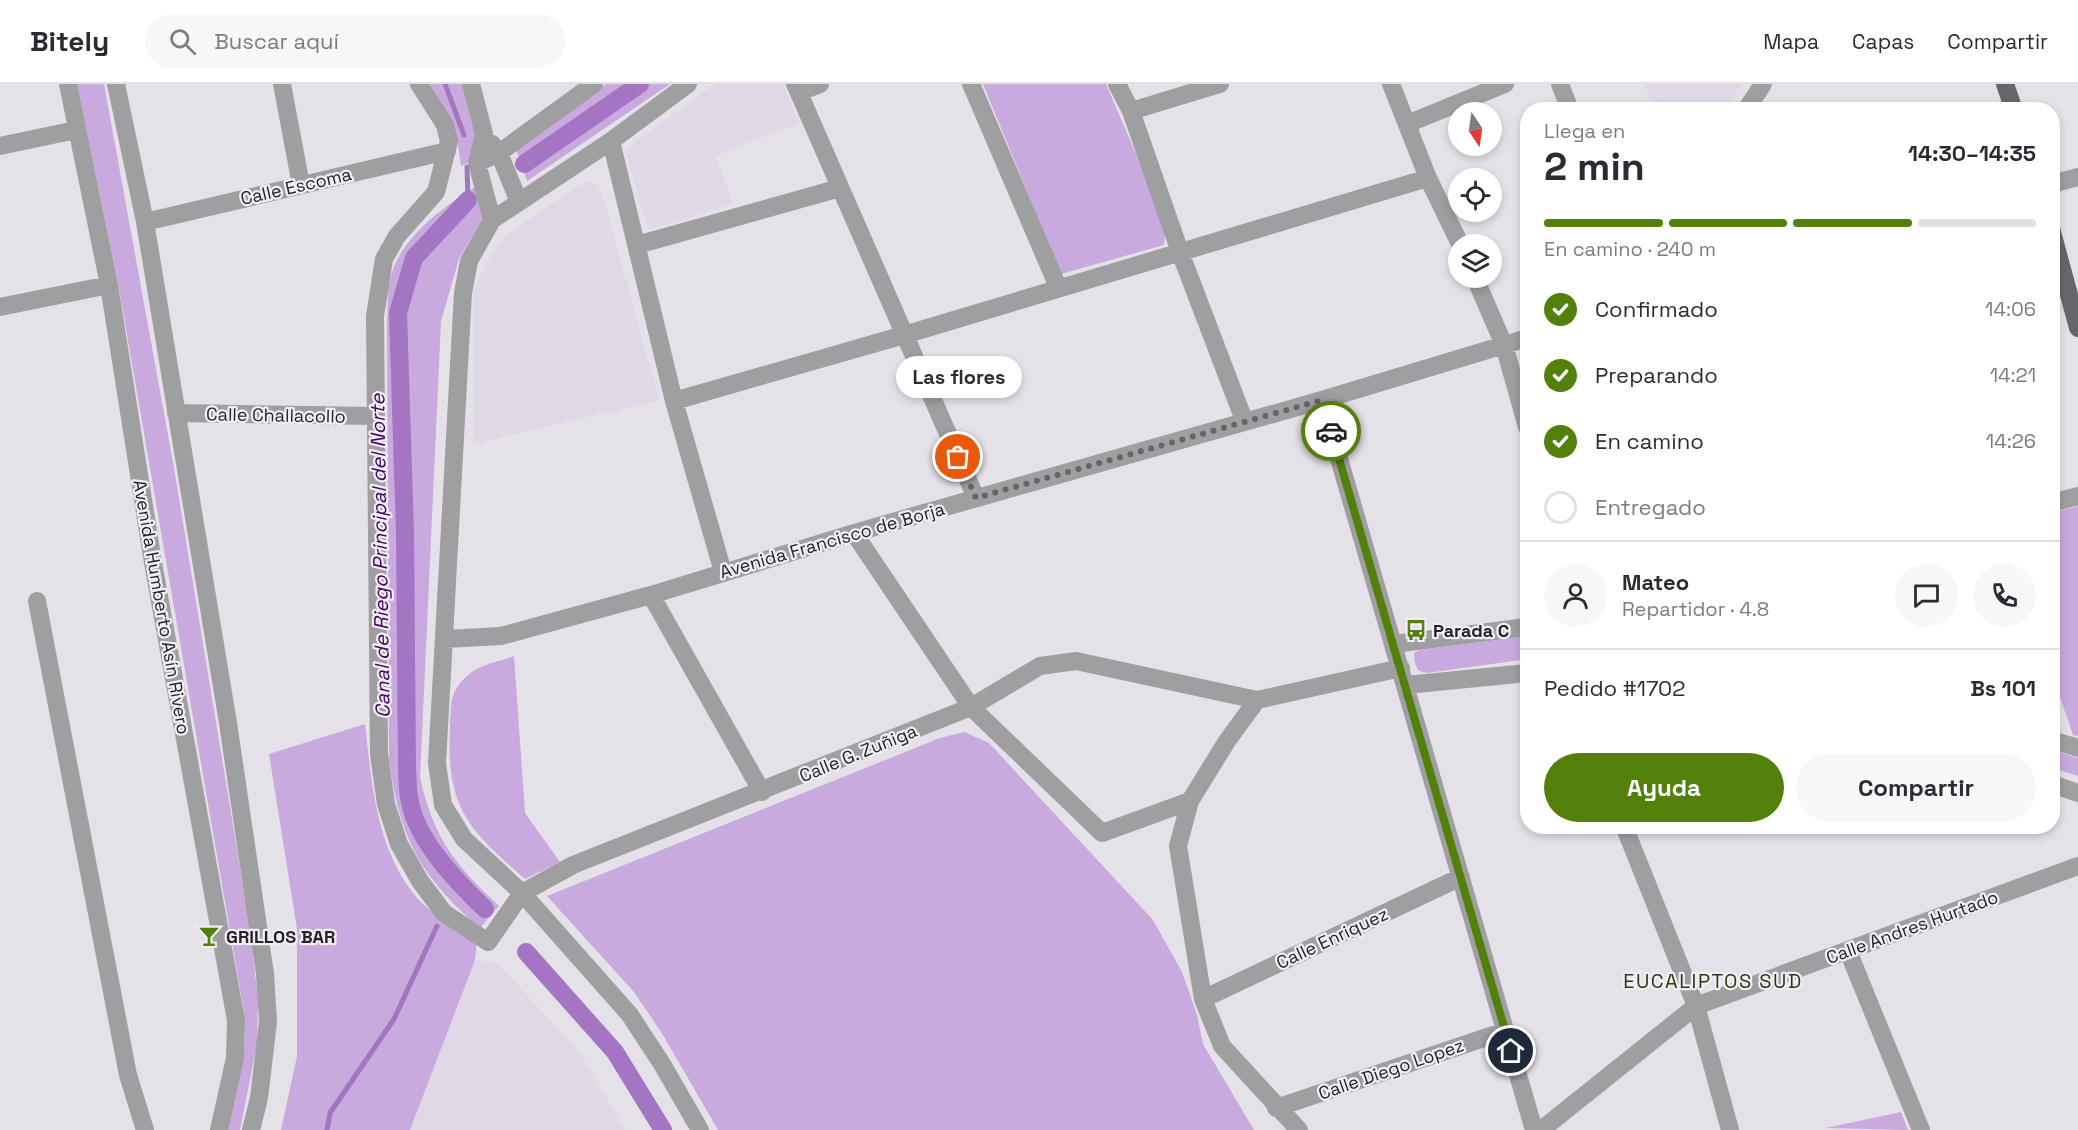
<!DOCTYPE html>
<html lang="es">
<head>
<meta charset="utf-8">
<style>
  :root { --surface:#fff; --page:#f7f7f7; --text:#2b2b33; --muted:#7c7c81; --line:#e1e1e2; --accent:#53800b }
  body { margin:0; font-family:"Space Grotesk",sans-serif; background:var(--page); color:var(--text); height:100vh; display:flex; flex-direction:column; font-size:22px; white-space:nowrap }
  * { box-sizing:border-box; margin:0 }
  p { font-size:20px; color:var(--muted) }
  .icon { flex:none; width:33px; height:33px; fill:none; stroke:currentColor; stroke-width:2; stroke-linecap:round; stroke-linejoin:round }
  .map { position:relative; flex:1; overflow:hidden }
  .sheet { position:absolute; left:1520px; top:18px; width:540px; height:732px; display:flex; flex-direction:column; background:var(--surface); border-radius:24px; box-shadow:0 3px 9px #0003 }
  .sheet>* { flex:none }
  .needle { width:39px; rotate:167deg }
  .buttons { position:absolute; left:1448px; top:18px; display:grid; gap:12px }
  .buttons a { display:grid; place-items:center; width:54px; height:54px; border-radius:50%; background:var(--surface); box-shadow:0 3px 9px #0003; font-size:30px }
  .pin { position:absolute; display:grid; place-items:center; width:51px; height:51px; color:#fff; margin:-26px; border:3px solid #fff; border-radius:50%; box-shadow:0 2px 6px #0007 }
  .courier { position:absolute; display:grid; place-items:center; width:60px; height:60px; margin:-30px; border:4px solid #53800b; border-radius:50%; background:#fff; color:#222; box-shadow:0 2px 8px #0007 }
  .bubble { position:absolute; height:42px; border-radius:21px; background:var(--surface); box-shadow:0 3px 9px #0003; font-size:20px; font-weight:600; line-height:42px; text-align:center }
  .head em { font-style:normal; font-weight:600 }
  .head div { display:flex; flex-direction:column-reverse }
  .head { display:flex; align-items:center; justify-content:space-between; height:102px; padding:0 24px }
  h1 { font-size:39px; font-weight:600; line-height:45px }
  .bar { display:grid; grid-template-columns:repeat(4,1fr); gap:9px 6px; align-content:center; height:72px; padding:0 24px }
  .bar i { height:8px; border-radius:4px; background:var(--line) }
  .bar .active { background:var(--accent) }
  .bar p { grid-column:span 4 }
  .line { display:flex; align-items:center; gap:15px; padding:0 24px; border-top:2px solid var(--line) }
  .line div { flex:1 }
  .round { display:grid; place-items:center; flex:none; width:63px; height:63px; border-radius:32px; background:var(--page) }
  ol { padding:0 24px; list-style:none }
  li { display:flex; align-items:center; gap:18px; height:66px }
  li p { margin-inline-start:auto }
  li .icon { padding:6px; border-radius:50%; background:var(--accent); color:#fff; stroke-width:4 }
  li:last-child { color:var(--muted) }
  li i { width:33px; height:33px; border:3px solid var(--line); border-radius:50% }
  .cta { display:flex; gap:12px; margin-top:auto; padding:12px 24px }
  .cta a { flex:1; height:69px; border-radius:36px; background:var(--accent); color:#fff; font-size:24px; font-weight:600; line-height:69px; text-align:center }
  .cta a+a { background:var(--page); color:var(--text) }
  header { display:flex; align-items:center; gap:36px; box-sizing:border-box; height:84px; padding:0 30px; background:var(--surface); border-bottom:2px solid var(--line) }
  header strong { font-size:28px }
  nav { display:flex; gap:33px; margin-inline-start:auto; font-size:21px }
  .search { width:420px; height:54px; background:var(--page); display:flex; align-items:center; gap:15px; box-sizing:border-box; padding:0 21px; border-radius:33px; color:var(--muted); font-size:22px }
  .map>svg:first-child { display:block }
  .built { fill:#e0d8e7 }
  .green { fill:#c8aade }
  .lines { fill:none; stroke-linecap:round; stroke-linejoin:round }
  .stream { stroke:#a375c2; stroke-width:5 }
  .canal { stroke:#a375c2; stroke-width:18 }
  .minor { stroke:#9f9ea1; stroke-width:18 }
  .major { stroke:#68656a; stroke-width:18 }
  .done { stroke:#686569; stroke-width:6; stroke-dasharray:0 10.8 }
  .route { stroke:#53800b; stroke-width:8 }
  .labels { text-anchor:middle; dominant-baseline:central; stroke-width:4.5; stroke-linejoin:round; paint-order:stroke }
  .street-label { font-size:18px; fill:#242225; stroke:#f2eef6 }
  .poi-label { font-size:18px; font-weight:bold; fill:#242225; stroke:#f2eef6; text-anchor:start }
  .water-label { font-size:20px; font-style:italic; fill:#450064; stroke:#f2eef6 }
  .neighbourhood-label { font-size:20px; letter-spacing:1.5px; fill:#263c08; stroke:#f2eef6 }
</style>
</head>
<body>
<header>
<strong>Bitely</strong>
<div class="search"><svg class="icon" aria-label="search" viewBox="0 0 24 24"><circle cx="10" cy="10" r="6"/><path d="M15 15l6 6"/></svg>Buscar aquí</div>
<nav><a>Mapa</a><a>Capas</a><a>Compartir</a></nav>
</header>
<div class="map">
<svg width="2078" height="1046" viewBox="0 0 2078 1046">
  <rect width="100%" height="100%" fill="#e5e1e8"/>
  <path class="built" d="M 715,0 L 783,0 L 799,39 L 715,72 L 734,120 L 648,146 L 626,68 L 635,58 Z
    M 1644,0 L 1742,0 L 1724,26 L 1655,25 Z
    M 584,98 L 597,100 L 603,112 L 659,316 L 473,360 L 473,208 L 484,184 L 503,153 Z
    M 475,876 L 497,879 L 579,967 L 625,1046 L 396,1046 L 424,977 Z"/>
  <path class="green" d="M 77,0 L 104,0 L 174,384 L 249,838 L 258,915 L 257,960 L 240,1046 L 227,1046 L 245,957 L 244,928 L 118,199 Z
    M 430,0 L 463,0 L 475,42 L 477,75 L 461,82 C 457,47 449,30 430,0 Z
    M 606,0 L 670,0 L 527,97 L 516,65 Z
    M 983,0 L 1106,0 L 1166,140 L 1164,161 L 1061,190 Z
    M 478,101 L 485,130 L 459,175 L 441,237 L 420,694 C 434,754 454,780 499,822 L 480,844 C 420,792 400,755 389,676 L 387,237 C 388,225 387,212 389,200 C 396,156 443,123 478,101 Z
    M 2078,422 L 2078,652 L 2073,651 L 2052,590 L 2052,429 Z
    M 1527,552 L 1527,575 L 1427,589 L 1419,587 L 1415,580 L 1414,569 L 1420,566 Z
    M 514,572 L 525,729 L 560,778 L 525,795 C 468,745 446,724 450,644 C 451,620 449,608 468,591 C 478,581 501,577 514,572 Z
    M 365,640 C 372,701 376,765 417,814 C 430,829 460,845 477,857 L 475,876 L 410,1046 L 281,1046 L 297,972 L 297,845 L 269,670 Z
    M 964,648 L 989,659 L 1153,836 L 1182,888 L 1197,931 L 1203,960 L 1254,1046 L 718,1046 L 663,951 L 634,908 L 547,812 L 940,654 Z
    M 2052,666 L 2078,674 L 2078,692 L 2052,684 Z
    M 1901,1028 L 1908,1046 L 1826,1044 Z"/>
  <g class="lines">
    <path class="stream" d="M 445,0 L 464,51
      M 467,83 L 468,116
      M 327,1046 L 330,1029 L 394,935 L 437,842"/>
    <path class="canal" d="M 524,80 L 640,0
      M 468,116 L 414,174 L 398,229 L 405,449 L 407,685 C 408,696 407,707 410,718 C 417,757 458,799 485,825
      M 526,868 L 615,968 L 663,1046"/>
    <path class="minor" d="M 68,0 L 109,201 L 153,479 L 236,936 L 235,974 L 219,1046
      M 116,0 L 145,138 L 228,639 L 265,890 L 268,938 L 259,1014 L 251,1046
      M 282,0 L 301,101
      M 419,0 L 445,41 L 449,57 L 436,108 L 397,152 L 384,175 L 375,232 L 379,670 L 386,720 L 399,760 L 420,797 L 444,829 L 488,858 L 522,809 L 573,781 L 971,623 L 1040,582 L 1076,577 L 1257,616
      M 471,0 L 484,50 L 477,79 L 492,136
      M 688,0 L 611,57 L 492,136 L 469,177 L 463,209 L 437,679 L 443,721 L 464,755 L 522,809 L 630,931 L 662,980 L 700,1046
      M 795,0 L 976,414
      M 971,0 L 1058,203
      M 1117,0 L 1131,27 L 1180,168 L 1244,336
      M 1391,0 L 1428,94 L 1460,160
      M 1560,0 L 1570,26
      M 799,8 L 820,0
      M 1746,26 L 1763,0
      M 1131,27 L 1220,0
      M 1407,40 L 1505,0
      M 611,57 L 674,317 L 723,488
      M 492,60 L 499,69 L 519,118
      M 0,62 L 76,46
      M 477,79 L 499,69 L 594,0
      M 2052,100 L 2078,93
      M 145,138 L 447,67
      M 637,161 L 840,104
      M 1475,194 L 1504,261 L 1527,343
      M 0,223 L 109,201
      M 1322,316 L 1534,1046
      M 674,317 L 904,251 L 1428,94
      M 176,329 L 376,332
      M 2052,419 L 2078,412
      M 854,449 L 971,623 L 1102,749 L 1190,717
      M 651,511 L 762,708
      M 37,517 L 128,991 L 145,1046
      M 445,555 L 501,552 L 651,511 L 854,449 L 1322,316 L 1527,254
      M 1394,560 L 1527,543
      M 1406,601 L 1527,589
      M 2052,656 L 2078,664
      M 2052,700 L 2078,709
      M 1624,742 L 1696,922 L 1730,1046
      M 1848,867 L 1921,1046
      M 1203,915 L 1461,793
      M 1276,1024 L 1505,947
      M 1299,1046 L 1222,962 L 1203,915 L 1178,762 L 1190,717 L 1227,657 L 1257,616 L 1401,584
      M 1541,1046 L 1696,922 L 2078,782"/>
    <path class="major" d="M 2005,0 L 2014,26
      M 2052,148 L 2078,244"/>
  </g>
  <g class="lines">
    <path class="done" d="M 958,373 L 976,414 L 1322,316 L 1331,347"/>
    <path class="route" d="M 1331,347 L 1511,967"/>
  </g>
  <defs>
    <symbol id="bus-bare" viewBox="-9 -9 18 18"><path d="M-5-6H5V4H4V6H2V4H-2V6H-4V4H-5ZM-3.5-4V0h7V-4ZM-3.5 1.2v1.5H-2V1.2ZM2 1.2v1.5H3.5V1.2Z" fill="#53800b" stroke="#f2eef6" stroke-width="2.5" paint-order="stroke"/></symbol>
    <symbol id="bar-bare" viewBox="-9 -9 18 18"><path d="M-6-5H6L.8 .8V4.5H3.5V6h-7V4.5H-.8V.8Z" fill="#53800b" stroke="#f2eef6" stroke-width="2.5" paint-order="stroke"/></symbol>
  </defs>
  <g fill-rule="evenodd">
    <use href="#bus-bare" x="1401" y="531" width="30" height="30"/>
    <use href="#bar-bare" x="194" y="837" width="30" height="30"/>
  </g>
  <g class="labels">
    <g class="street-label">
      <text transform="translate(296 102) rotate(-13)">Calle Escoma</text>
      <text transform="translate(276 331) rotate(1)">Calle Challacollo</text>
      <text transform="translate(832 456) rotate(-16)">Avenida Francisco de Borja</text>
      <text transform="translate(162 523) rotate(80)">Avenida Humberto Asín Rivero</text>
      <text transform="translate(858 669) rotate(-22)">Calle G. Zuñiga</text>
      <text transform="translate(1912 843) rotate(-20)">Calle Andres Hurtado</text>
      <text transform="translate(1332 854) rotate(-25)">Calle Enriquez</text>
      <text transform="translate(1391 985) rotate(-19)">Calle Diego Lopez</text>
    </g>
    <g class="poi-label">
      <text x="1433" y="546">Parada C</text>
      <text x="226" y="852">GRILLOS BAR</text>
    </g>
    <g class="water-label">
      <text transform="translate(380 472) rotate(-91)">Canal de Riego Principal del Norte</text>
    </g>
    <g class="neighbourhood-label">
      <text x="1713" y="897">EUCALIPTOS SUD</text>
    </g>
  </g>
</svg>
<div class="buttons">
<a><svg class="needle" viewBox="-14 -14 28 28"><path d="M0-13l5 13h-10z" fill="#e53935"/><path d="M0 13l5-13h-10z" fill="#7c7c81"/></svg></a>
<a><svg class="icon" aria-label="locate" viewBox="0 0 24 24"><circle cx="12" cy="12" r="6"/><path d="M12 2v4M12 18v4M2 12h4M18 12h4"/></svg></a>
<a><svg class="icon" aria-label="layers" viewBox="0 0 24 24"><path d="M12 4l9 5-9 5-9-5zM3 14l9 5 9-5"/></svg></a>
</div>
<div class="pin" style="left:958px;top:373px;background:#ea580c"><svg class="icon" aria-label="bag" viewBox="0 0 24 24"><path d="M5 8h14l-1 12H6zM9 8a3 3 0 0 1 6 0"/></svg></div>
<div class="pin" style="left:1511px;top:967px;background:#1f2937"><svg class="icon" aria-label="home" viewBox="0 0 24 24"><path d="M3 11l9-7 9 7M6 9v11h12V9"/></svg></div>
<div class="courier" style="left:1331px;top:347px"><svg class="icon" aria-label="car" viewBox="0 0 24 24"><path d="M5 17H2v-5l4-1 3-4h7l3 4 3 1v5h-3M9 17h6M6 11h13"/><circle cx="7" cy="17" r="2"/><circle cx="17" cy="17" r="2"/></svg></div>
<div class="bubble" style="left:896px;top:272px;width:126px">Las flores</div>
<section class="sheet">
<div class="head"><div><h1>2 min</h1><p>Llega en</p></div><em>14:30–14:35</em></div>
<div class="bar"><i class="active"></i><i class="active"></i><i class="active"></i><i></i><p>En camino · 240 m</p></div>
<ol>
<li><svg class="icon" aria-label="check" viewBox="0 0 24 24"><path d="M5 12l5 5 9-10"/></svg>Confirmado<p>14:06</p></li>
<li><svg class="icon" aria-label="check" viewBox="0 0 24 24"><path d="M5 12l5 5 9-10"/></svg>Preparando<p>14:21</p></li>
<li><svg class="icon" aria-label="check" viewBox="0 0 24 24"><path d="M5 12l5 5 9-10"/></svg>En camino<p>14:26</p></li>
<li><i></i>Entregado</li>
</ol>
<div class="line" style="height:108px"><a class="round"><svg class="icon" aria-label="person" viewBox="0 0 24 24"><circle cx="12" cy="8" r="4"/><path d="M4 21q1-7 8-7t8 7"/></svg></a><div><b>Mateo</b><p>Repartidor · 4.8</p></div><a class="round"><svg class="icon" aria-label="chat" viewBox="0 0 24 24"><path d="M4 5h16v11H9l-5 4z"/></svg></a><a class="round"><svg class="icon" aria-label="phone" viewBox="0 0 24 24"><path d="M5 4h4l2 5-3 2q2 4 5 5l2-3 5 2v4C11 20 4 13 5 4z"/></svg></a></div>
<div class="line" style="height:78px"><div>Pedido #1702</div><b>Bs 101</b></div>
<div class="cta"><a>Ayuda</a><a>Compartir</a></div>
</section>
</div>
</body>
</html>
